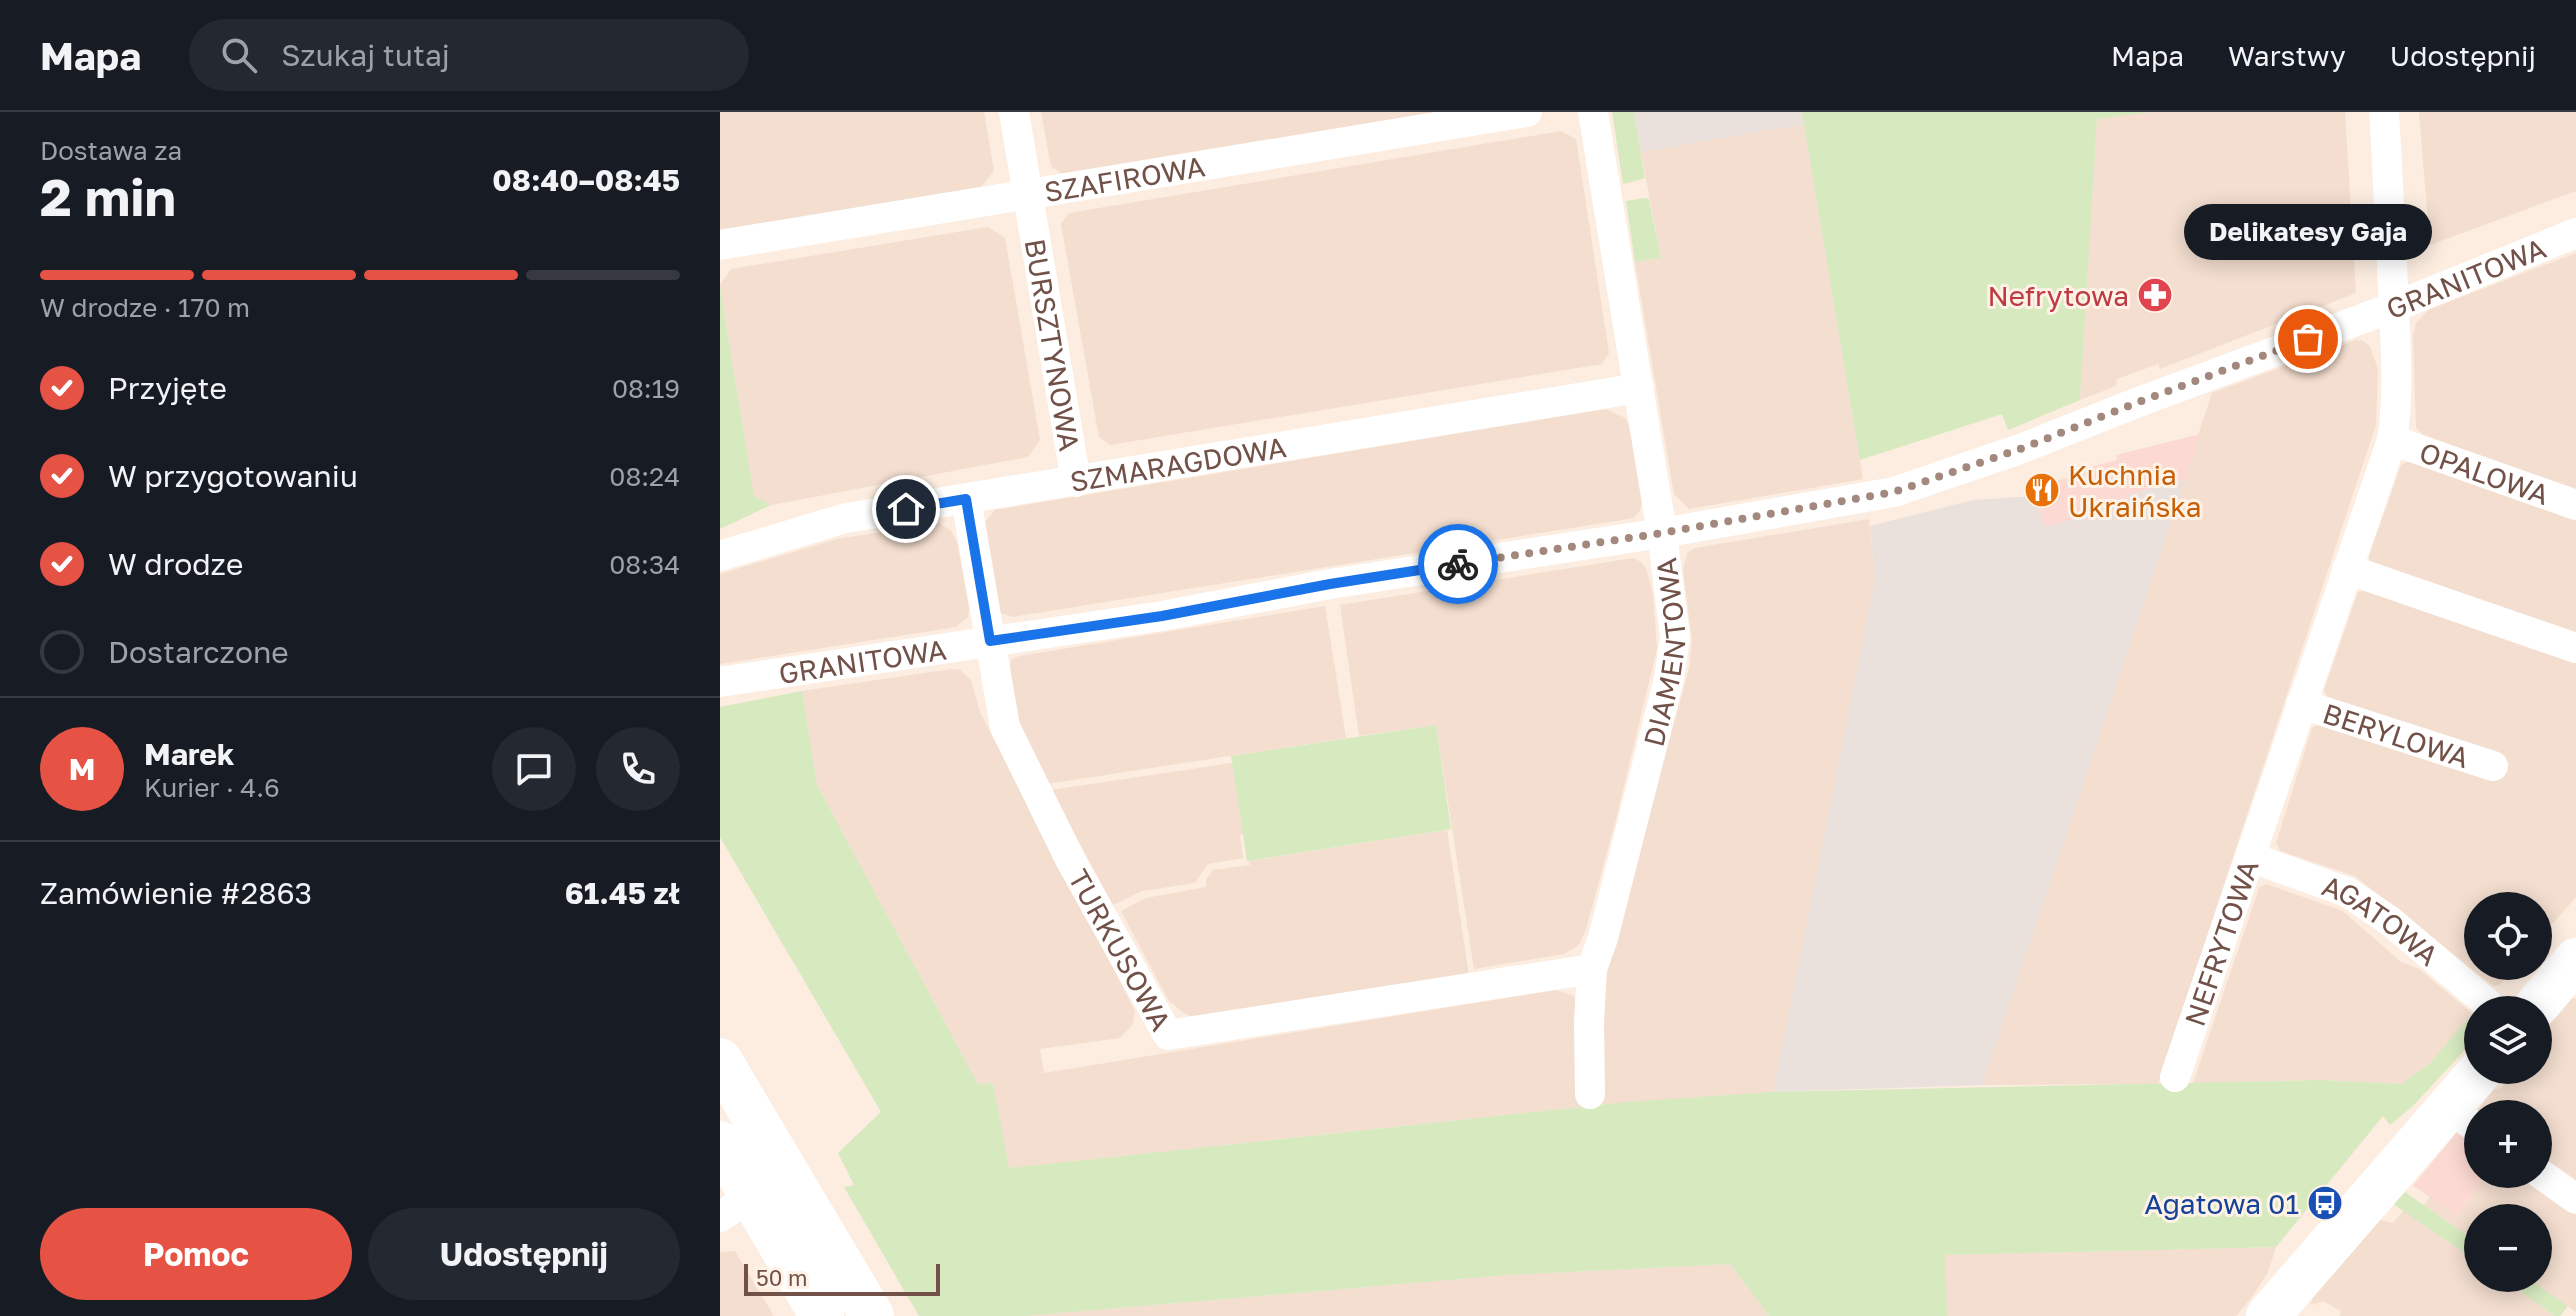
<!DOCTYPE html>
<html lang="pl">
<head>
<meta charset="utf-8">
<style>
  :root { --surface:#171b24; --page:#242831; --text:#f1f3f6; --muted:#9ea1a6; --line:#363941; --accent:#e65345 }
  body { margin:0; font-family:"Golos Text",sans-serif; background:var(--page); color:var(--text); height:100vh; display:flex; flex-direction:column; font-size:30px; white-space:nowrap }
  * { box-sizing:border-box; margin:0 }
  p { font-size:26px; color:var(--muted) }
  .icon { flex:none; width:44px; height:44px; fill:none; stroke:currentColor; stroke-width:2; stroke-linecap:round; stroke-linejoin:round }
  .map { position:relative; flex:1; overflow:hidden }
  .sheet { display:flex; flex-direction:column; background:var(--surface); width:720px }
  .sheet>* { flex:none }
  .controls { position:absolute; left:1744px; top:780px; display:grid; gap:16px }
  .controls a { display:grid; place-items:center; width:88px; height:88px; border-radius:50%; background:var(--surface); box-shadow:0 4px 20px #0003; font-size:40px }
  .scale { position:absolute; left:24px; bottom:20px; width:196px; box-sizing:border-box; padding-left:8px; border:4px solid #725148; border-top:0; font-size:22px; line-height:28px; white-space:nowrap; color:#725148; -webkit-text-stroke:6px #fff2e6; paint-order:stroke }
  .pin { position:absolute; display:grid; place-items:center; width:68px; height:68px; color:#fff; margin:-34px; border:4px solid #fff; border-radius:50%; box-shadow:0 2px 8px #0007 }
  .courier { position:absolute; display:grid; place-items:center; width:80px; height:80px; margin:-40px; border:6px solid #1a73e8; border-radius:50%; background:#fff; color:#222; box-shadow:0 2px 10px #0007 }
  .bubble { position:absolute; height:56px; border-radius:28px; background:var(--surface); box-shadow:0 4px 20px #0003; font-size:26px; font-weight:700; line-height:56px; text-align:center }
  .head em { font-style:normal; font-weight:700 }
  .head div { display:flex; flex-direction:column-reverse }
  .head { display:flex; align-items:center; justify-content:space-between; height:136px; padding:0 40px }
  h1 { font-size:52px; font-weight:700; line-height:60px }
  .bar { display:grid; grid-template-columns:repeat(4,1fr); gap:12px 8px; align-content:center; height:96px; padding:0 40px }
  .bar i { height:10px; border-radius:6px; background:var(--line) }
  .bar .current { background:var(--accent) }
  .bar p { grid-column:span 4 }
  .line { display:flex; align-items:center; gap:20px; padding:0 40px; border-top:2px solid var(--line) }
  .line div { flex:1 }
  .round { display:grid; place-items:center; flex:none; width:84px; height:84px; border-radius:42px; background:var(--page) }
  ol { padding:0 40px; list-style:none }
  li { display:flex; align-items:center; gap:24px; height:88px }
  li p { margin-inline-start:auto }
  li .icon { padding:8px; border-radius:50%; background:var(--accent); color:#fff; stroke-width:4 }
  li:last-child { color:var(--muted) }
  li i { width:44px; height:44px; border:4px solid var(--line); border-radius:50% }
  .cta { display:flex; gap:16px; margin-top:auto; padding:16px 40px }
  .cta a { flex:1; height:92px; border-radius:48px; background:var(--accent); color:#fff; font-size:32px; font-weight:700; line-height:92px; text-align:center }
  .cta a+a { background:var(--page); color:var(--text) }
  header { display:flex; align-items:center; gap:48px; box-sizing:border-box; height:112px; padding:0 40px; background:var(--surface); border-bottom:2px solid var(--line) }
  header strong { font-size:38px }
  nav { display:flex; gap:44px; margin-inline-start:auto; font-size:28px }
  .search { width:560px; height:72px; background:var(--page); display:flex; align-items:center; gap:20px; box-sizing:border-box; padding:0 28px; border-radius:44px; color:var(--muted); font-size:30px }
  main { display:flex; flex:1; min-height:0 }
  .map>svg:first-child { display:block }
  .residential { fill:#f3decf }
  .commercial { fill:#fcdad3 }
  .industrial { fill:#eae1dc }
  .green { fill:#d6e9bf }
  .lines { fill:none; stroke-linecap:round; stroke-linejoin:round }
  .street { stroke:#fff; stroke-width:30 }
  .secondary { stroke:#fff; stroke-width:44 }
  .done { stroke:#a2887d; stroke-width:8; stroke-dasharray:0 14.4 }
  .route { stroke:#1a73e8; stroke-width:10 }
  .labels { text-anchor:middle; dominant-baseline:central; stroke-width:6; stroke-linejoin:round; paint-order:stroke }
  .street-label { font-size:28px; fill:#725148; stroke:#fff2e6 }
  .health-label { font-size:28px; fill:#be3a42; stroke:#fff2e6; text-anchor:end }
  .food-label { font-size:28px; fill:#c56008; stroke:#fff2e6; text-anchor:start }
  .transit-label { font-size:28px; fill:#164399; stroke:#fff2e6; text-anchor:end }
</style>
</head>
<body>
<header>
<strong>Mapa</strong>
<div class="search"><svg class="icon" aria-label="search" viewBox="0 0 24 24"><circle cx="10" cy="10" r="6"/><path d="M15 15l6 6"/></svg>Szukaj tutaj</div>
<nav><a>Mapa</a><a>Warstwy</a><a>Udostępnij</a></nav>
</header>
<main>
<section class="sheet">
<div class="head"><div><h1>2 min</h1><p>Dostawa za</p></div><em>08:40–08:45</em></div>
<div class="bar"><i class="current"></i><i class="current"></i><i class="current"></i><i></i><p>W drodze · 170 m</p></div>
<ol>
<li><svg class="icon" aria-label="check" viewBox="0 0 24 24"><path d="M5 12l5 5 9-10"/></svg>Przyjęte<p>08:19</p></li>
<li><svg class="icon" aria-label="check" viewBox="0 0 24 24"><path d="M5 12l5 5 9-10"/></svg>W przygotowaniu<p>08:24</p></li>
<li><svg class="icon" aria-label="check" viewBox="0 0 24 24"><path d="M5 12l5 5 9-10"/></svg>W drodze<p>08:34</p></li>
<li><i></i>Dostarczone</li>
</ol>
<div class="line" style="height:144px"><b class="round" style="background:var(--accent);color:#fff">M</b><div><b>Marek</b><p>Kurier · 4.6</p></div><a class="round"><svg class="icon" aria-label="chat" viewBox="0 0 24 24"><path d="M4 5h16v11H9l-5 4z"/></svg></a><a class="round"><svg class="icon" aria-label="phone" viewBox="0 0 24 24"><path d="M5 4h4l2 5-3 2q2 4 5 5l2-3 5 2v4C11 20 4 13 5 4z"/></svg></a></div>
<div class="line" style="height:104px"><div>Zamówienie #2863</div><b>61.45 zł</b></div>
<div class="cta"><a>Pomoc</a><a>Udostępnij</a></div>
</section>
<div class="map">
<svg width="1856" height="1204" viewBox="0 0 1856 1204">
  <rect width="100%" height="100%" fill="#fcede0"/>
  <path class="residential" d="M 0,0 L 264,0 L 274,59 L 261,75 L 0,118 Z
    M 321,0 L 720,0 L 344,63 L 331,54 Z
    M 1432,0 L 1625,0 L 1636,181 L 1440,257 L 1438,252 L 1397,267 L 1396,274 L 1360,288 L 1377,7 Z
    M 1699,0 L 1856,0 L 1856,79 L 1710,133 Z
    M 1084,12 L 1143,367 L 969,397 L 954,382 L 915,150 L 941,146 L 921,40 Z
    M 841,19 L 856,27 L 889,241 L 882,252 L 390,333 L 379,325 L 341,112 L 349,101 Z
    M 268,115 L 285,126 L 320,328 L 308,345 L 51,393 L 34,384 L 0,173 L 11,157 Z
    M 1856,141 L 1856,377 L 1706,327 L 1696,315 L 1693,222 L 1696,211 L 1708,198 Z
    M 1636,228 L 1643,229 L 1650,234 L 1658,257 L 1656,313 L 1438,972 L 1262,973 L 1492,281 Z
    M 886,297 L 905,306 L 909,314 L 923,386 L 920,398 L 914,406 L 292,505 L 280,501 L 262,414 L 275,398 Z
    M 1689,349 L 1856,402 L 1856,526 L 1650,453 L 1649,444 L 1681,353 Z
    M 1149,407 L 1155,467 L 1053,980 L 879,993 L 885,867 L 969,556 L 972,529 L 963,457 L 968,440 L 975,436 Z
    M 220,411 L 231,419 L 237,430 L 249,496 L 248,505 L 236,515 L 0,552 L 0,462 L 117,427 Z
    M 913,446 L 921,450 L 926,456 L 933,482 L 937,537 L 896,707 L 866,817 L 859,833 L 844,842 L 754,857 L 716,613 L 639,624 L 620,493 Z
    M 1647,479 L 1856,549 L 1856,785 L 1818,828 L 1818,794 L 1758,794 L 1758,854 L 1796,854 L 1780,873 L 1773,874 L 1635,764 L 1560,739 L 1556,731 L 1592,616 L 1600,612 L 1775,667 L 1788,650 L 1616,593 L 1608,587 L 1604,578 L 1638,480 Z
    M 605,494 L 626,626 L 327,672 L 308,634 L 297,603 L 289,559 L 292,547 L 300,544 Z
    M 232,557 L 240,558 L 251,568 L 260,600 L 415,899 L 413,912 L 400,926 L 320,937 L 324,961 L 836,878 L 854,884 L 859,894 L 861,995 L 288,1056 L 273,971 L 258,972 L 97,673 L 82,579 Z
    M 512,651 L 523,722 L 520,723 L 523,746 L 488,752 L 475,771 L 422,779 L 393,793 L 331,678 Z
    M 727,718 L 749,864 L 481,908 L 464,901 L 449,889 L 401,799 L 426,786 L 486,775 L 486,768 L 493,758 L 530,753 L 529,749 Z
    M 1546,772 L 1623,799 L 1681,850 L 1699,857 L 1753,902 L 1708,953 L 1681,972 L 1601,968 L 1473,971 L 1539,776 Z
    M 1847,885 L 1856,887 L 1856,1200 L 1807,1166 L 1818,1166 L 1818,1106 L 1758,1106 L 1758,1131 L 1704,1093 L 1710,1084 L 1738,1103 L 1766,1062 L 1818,1062 L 1818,1002 L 1761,1002 L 1757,999 L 1773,978 L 1781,976 L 1796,958 L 1818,958 L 1818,922 Z
    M 1684,1098 L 1758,1150 L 1758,1166 L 1781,1166 L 1835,1204 L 1619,1204 L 1621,1199 L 1603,1189 L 1591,1193 L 1593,1180 L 1659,1108 L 1673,1111 Z
    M 1556,1135 L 1548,1160 L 1532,1185 L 1516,1204 L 1227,1204 L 1225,1143 Z
    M 15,1139 L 54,1204 L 0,1204 L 0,1140 Z
    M 1010,1152 L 1049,1204 L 305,1204 L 788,1163 Z"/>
  <path class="commercial" d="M 1480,322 L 1465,368 L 1408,383 L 1409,387 L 1365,399 L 1367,404 L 1324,415 L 1312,375 L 1355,364 L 1354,359 L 1397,348 L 1396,343 Z
    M 1737,1020 L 1758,1035 L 1758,1062 L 1766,1062 L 1738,1103 L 1693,1074 Z"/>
  <path class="industrial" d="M 914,0 L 1082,0 L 1084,12 L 921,40 Z
    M 1465,368 L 1262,973 L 1053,980 L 1155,467 L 1150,414 L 1253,388 L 1315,384 L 1324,415 L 1366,404 L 1365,399 L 1408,387 L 1407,383 Z"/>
  <path class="green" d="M 892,0 L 914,0 L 925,66 L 903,72 Z
    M 1082,0 L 1432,0 L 1377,7 L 1360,288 L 1288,318 L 1282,302 L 1140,348 Z
    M 925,86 L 929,87 L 941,146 L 915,150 L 906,89 Z
    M 0,174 L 34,384 L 51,393 L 0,417 Z
    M 82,579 L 97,673 L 258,972 L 273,971 L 289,1056 L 907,990 L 1052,980 L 1601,968 L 1681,972 L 1708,953 L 1748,907 C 1757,914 1759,916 1755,927 L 1693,994 L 1670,1013 L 1663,1004 L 1556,1135 L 1225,1143 L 1227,1204 L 1049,1204 L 1010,1152 L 788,1163 L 305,1204 L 199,1204 L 124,1075 L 134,1073 L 118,1041 L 161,1000 L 0,725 L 0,595 Z
    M 716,613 L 731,717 L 527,749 L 511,644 Z
    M 1685,1080 L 1758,1131 L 1758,1150 L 1673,1092 Z
    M 1781,1166 L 1807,1166 L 1848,1194 L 1840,1204 L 1835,1204 Z"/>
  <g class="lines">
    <g class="street">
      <path id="s1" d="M 294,0 L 356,370"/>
      <path id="s2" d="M 0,133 L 807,0"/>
      <path id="s3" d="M 1672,328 L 1856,393"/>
      <path id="s4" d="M 246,387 L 285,615 L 351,749 L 448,923 L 872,857"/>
      <path id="s5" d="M 0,444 L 126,406 L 919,276"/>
      <path d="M 1627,457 L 1856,536"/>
      <path id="s6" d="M 0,570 L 442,504 L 610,472 L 942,421 L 1174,380 L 1303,336 L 1416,291 L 1674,195 L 1856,121"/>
      <path id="s7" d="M 1581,592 L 1773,654"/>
      <path id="s8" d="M 1530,745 L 1627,780 L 1670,809 L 1775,898"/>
      <path id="s9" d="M 1455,965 L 1672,328 C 1679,284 1676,243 1674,198 C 1671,132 1668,66 1664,0"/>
      <path id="s10" d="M 870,982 L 869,910 L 872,857 L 883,826 L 949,567 L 955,525 L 942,421 L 873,0"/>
      <path d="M 1728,996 L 1758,1017"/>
      <path d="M 1818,1060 L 1856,1087"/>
      <path d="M 0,1105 L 45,1075"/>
    </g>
    <path class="secondary" d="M 1813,898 L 1856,848
      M 0,948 L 152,1204
      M 0,1031 L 102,1204
      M 1548,1204 L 1761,958"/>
  </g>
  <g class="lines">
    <path class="done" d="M 738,452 L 942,421 L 1174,380 L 1303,336 L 1416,291 L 1588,227"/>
    <path class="route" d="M 186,397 L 246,387 L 270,529 L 442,504 L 610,472 L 738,452"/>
  </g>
  <defs>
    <symbol id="pharmacy-disc" viewBox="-11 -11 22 22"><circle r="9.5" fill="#e0444e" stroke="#fff2e6"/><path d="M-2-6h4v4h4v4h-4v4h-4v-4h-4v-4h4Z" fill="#fff"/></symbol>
    <symbol id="restaurant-disc" viewBox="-11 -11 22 22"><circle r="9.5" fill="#e8710a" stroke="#fff2e6"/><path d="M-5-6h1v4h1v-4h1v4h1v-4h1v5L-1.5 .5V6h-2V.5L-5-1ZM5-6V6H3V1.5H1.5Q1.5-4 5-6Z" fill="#fff"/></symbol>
    <symbol id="bus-disc" viewBox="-11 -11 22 22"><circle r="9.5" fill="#1a4fb4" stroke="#fff2e6"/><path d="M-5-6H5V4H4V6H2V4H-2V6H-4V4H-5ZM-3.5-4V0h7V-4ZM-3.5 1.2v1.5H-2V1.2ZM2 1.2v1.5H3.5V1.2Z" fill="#fff"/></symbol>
  </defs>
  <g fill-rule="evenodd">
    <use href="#pharmacy-disc" x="1415" y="163" width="40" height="40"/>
    <use href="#restaurant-disc" x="1302" y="358" width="40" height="40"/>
    <use href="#bus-disc" x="1585" y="1071" width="40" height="40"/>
  </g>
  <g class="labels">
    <g class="street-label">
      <text stroke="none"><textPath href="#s2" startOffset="410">SZAFIROWA</textPath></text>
      <text stroke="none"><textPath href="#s6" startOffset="1800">GRANITOWA</textPath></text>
      <text stroke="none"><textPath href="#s1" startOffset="236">BURSZTYNOWA</textPath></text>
      <text stroke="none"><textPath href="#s5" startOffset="468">SZMARAGDOWA</textPath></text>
      <text stroke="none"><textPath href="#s3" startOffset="98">OPALOWA</textPath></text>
      <text stroke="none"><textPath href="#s10" startOffset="452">DIAMENTOWA</textPath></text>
      <text stroke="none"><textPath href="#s6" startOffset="144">GRANITOWA</textPath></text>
      <text stroke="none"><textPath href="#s7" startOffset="100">BERYLOWA</textPath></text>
      <text stroke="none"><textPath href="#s8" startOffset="146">AGATOWA</textPath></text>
      <text stroke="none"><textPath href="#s9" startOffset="142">NEFRYTOWA</textPath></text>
      <text stroke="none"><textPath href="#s4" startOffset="482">TURKUSOWA</textPath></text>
    </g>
    <g class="health-label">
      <text x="1409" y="183">Nefrytowa</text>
    </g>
    <g class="food-label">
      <text x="1348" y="362">Kuchnia<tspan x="1348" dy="32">Ukraińska</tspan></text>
    </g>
    <g class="transit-label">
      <text x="1579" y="1091">Agatowa 01</text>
    </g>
  </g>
</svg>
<div class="controls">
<a><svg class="icon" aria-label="locate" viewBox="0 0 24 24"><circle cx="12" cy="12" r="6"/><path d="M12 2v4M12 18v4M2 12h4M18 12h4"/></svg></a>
<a><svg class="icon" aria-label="layers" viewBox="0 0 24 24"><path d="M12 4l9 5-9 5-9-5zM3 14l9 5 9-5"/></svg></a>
<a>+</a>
<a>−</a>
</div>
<div class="scale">50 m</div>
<div class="pin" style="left:1588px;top:227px;background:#ea580c"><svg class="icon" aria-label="bag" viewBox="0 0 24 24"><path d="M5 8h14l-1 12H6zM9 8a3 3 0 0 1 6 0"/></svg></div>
<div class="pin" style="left:186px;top:397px;background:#1f2937"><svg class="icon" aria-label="home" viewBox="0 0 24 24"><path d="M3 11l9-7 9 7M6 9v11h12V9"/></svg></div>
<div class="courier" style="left:738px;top:452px"><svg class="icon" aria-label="bike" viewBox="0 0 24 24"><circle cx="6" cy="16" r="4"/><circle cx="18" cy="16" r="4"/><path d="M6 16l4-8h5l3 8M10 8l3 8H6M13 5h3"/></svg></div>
<div class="bubble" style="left:1464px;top:92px;width:248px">Delikatesy Gaja</div>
</div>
</main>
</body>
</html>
